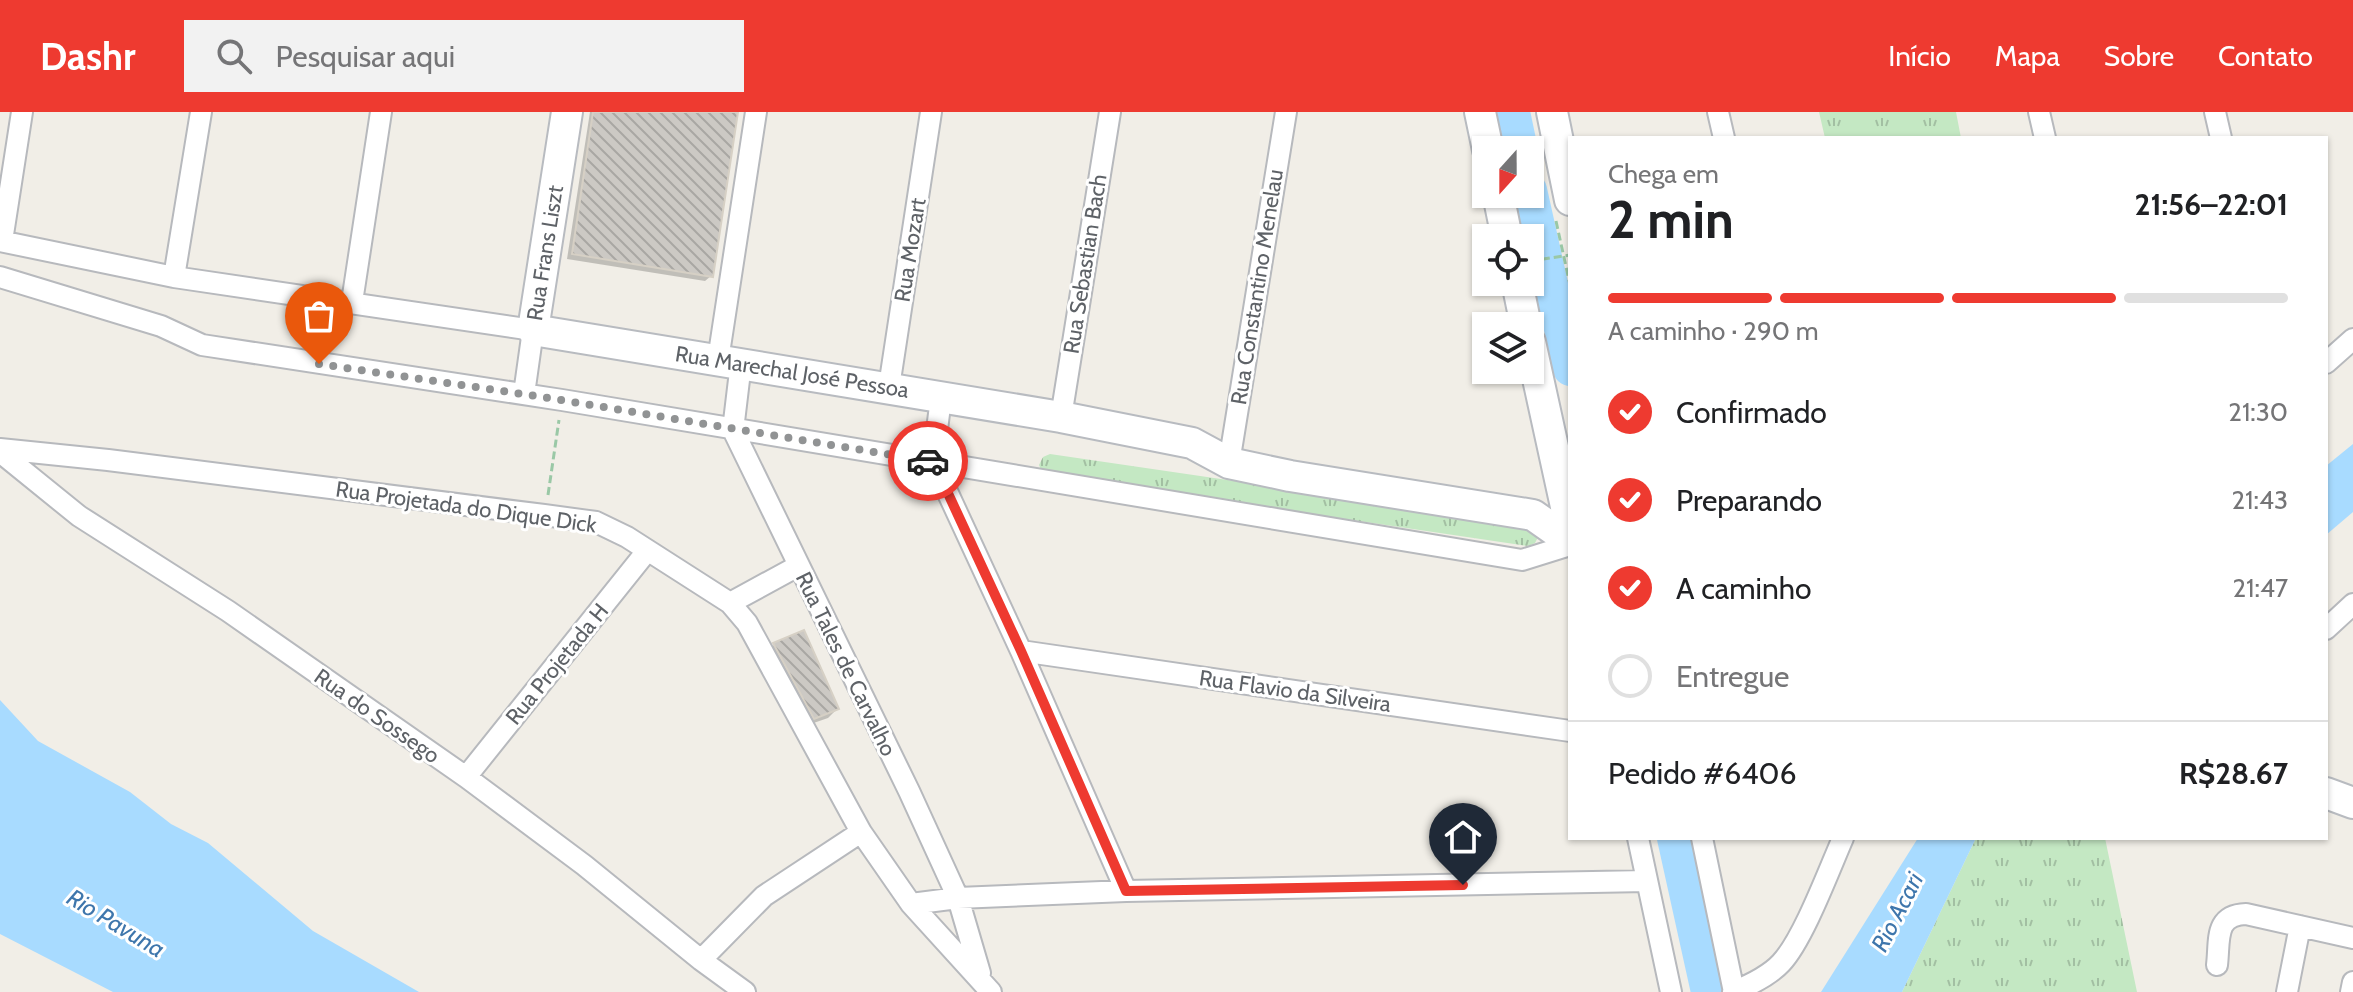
<!DOCTYPE html>
<html lang="pt">
<head>
<meta charset="utf-8">
<style>
  :root { --surface:#fff; --page:#f2f2f2; --text:#202124; --muted:#757577; --line:#e0e0e0; --accent:#ee3a30 }
  body { margin:0; font-family:Cabin,sans-serif; background:var(--page); color:var(--text); height:100vh; display:flex; flex-direction:column; font-size:30px; white-space:nowrap }
  * { box-sizing:border-box; margin:0 }
  p { font-size:26px; color:var(--muted) }
  .icon { flex:none; width:44px; height:44px; fill:none; stroke:currentColor; stroke-width:2; stroke-linecap:round; stroke-linejoin:round }
  .map { position:relative; flex:1; overflow:hidden }
  .panel { position:absolute; left:1568px; top:24px; width:760px; height:704px; display:flex; flex-direction:column; background:var(--surface); border-radius:0px; box-shadow:0 2px 6px #0004 }
  .panel>* { flex:none }
  .needle { width:52px; rotate:201deg }
  .fabs { position:absolute; left:1472px; top:24px; display:grid; gap:16px }
  .fabs a { display:grid; place-items:center; width:72px; height:72px; border-radius:0px; background:var(--surface); box-shadow:0 2px 6px #0004; font-size:40px }
  .pin { position:absolute; display:grid; place-items:center; width:68px; height:68px; color:#fff; margin:-82px -34px; border-radius:50% 50% 50% 0; rotate:-45deg; box-shadow:0 0 8px #0007 }
  .pin .icon { rotate:45deg }
  .courier { position:absolute; display:grid; place-items:center; width:80px; height:80px; margin:-40px; border:6px solid #ee3a30; border-radius:50%; background:#fff; color:#222; box-shadow:0 2px 10px #0007 }
  .headline em { font-style:normal; font-weight:700 }
  .headline div { display:flex; flex-direction:column-reverse }
  .headline { display:flex; align-items:center; justify-content:space-between; height:136px; padding:0 40px }
  h1 { font-size:52px; font-weight:700; line-height:60px }
  .bar { display:grid; grid-template-columns:repeat(4,1fr); gap:12px 8px; align-content:center; height:96px; padding:0 40px }
  .bar i { height:10px; border-radius:6px; background:var(--line) }
  .bar .current { background:var(--accent) }
  .bar p { grid-column:span 4 }
  .line { display:flex; align-items:center; gap:20px; padding:0 40px; border-top:2px solid var(--line) }
  .line div { flex:1 }
  ol { padding:0 40px; list-style:none }
  li { display:flex; align-items:center; gap:24px; height:88px }
  li p { margin-inline-start:auto }
  li .icon { padding:8px; border-radius:50%; background:var(--accent); color:#fff; stroke-width:4 }
  li:last-child { color:var(--muted) }
  li i { width:44px; height:44px; border:4px solid var(--line); border-radius:50% }
  header { display:flex; align-items:center; gap:48px; box-sizing:border-box; height:112px; padding:0 40px; background:var(--accent); color:#fff }
  header strong { font-size:38px }
  nav { display:flex; gap:44px; margin-inline-start:auto; font-size:28px }
  .search { width:560px; height:72px; background:var(--page); display:flex; align-items:center; gap:20px; box-sizing:border-box; padding:0 28px; border-radius:0px; color:var(--muted); font-size:30px }
  .map>svg:first-child { display:block }
  .grass { fill:url(#grass-tufts) }
  .water { fill:#a8dbff }
  .shadow { fill:#0003 }
  .lines { fill:none; stroke-linecap:round; stroke-linejoin:round }
  .river { stroke:#a8dbff; stroke-width:34 }
  .building { fill:url(#building-back-hatch); stroke:#d6d0c5; stroke-width:2 }
  .street-casing { stroke:#b7b9bd; stroke-width:24 }
  .secondary-casing { stroke:#b8bbc0; stroke-width:34 }
  .path { stroke:#9ac8a6; stroke-width:3; stroke-dasharray:8 4; stroke-linecap:butt }
  .street { stroke:#fff; stroke-width:20 }
  .secondary { stroke:#fff; stroke-width:30 }
  .path-bridge { stroke:#9ac8a6; stroke-width:3; stroke-dasharray:8 4; stroke-linecap:butt }
  .done { stroke:#919394; stroke-width:8; stroke-dasharray:0 14.4 }
  .route { stroke:#ee3a30; stroke-width:10 }
  .labels { text-anchor:middle; dominant-baseline:central; stroke-width:6; stroke-linejoin:round; paint-order:stroke }
  .street-label { font-size:22px; fill:#5e6267; stroke:#fff }
  .water-label { font-size:24px; font-style:italic; fill:#3e76ac; stroke:#fff }
</style>
</head>
<body>
<header>
<strong>Dashr</strong>
<div class="search"><svg class="icon" aria-label="search" viewBox="0 0 24 24"><circle cx="10" cy="10" r="6"/><path d="M15 15l6 6"/></svg>Pesquisar aqui</div>
<nav><a>Início</a><a>Mapa</a><a>Sobre</a><a>Contato</a></nav>
</header>
<div class="map">
<svg width="2353" height="880" viewBox="0 0 2353 880">
  <defs>
    <pattern id="grass-tufts" width="24" height="20" patternUnits="userSpaceOnUse" patternTransform="scale(2)"><rect width="24" height="20" fill="#c4e8c3"/><path d="M3 7l-1-3M5 7V3M7 7l1-3M15 17l-1-3M17 17v-4M19 17l1-3" fill="none" stroke="#a2bfa2"/></pattern>
    <pattern id="building-back-hatch" width="6" height="6" patternUnits="userSpaceOnUse" patternTransform="scale(2)"><rect width="6" height="6" fill="#ccc9c4"/><path d="M-1 5l2 2M0 0l6 6M5-1l2 2" fill="none" stroke="#a9a7a3"/></pattern>
  </defs>
  <rect width="100%" height="100%" fill="#f1eee7"/>
  <path class="grass" d="M 1819,0 L 1956,0 L 1961,26 L 1825,26 Z
    M 1050,342 L 1530,412 L 1540,421 L 1535,431 L 1528,434 L 1048,363 L 1042,360 L 1039,353 L 1043,345 Z
    M 1976,726 L 2105,726 L 2137,880 L 1902,880 Z"/>
  <path class="water" d="M 2353,332 L 2353,400 L 2326,423 L 2326,354 Z
    M 0,588 L 38,629 L 130,680 L 171,712 L 208,731 L 313,819 L 419,880 L 113,880 L 0,822 Z
    M 1918,726 L 1976,726 L 1902,880 L 1821,880 Z"/>
  <path class="shadow" d="M 590,0 L 737,0 L 711,164 L 705,169 L 567,147 Z
    M 802,520 L 837,597 L 828,606 L 805,614 L 765,542 L 774,533 Z"/>
  <g class="lines">
    <path class="river" d="M 1513,0 L 1521,38
      M 1530,78 L 1570,257
      M 1674,726 L 1708,880"/>
  </g>
  <path class="building" d="M 593,0 L 738,0 L 713,165 L 572,142 Z
    M 804,518 L 839,597 L 814,607 L 773,531 Z"/>
  <g class="lines">
    <defs>
      <path id="street" d="M 1718,0 L 1724,26
        M 2039,0 L 2045,26
        M 2215,0 L 2221,26
        M 0,129 L 174,165 L 533,218 L 524,282
        M 2,129 L 22,0
        M 0,165 L 161,214 L 202,233 L 562,288 L 1522,448 L 1570,433
        M 174,165 L 201,0
        M 352,190 L 381,0
        M 718,248 L 756,0
        M 741,251 L 733,318 L 909,679 L 958,786 L 980,861
        M 2326,251 L 2353,227
        M 889,275 L 931,0
        M 941,286 L 933,349 L 1021,539 L 1126,779
        M 1061,305 L 1110,0
        M 0,337 L 108,348 L 544,403 L 596,410 L 627,425 L 730,491 L 747,511 L 861,720 L 911,792 L 991,880
        M 0,340 L 79,404 L 228,499 L 466,665 L 584,753 L 701,848 L 745,880
        M 1229,351 L 1286,0
        M 730,491 L 798,454
        M 2326,517 L 2353,492
        M 1021,539 L 1570,619
        M 466,665 L 647,439
        M 1638,726 L 1671,880
        M 1702,726 L 1734,880
        M 911,792 L 958,786 L 1126,779 L 1647,769
        M 701,848 L 764,784 L 861,720
        M 2217,853 C 2220,828 2214,803 2246,802 L 2353,826
        M 1733,880 C 1750,873 1769,864 1781,851 C 1803,828 1829,758 1843,726
        M 2287,880 L 2300,814
        M 2351,880 L 2353,870"/>
      <path id="secondary" d="M 567,0 L 533,218 L 1061,305 L 1192,331 L 1229,351 L 1290,364 L 1533,403 L 1570,429
        M 1480,0 L 1488,38
        M 1552,0 L 1570,88
        M 1498,82 L 1507,126
        M 1517,170 L 1526,214
        M 1530,230 L 1570,413
        M 2326,681 L 2353,691"/>
    </defs>
    <use href="#street" class="street-casing"/>
    <use href="#secondary" class="secondary-casing"/>
    <path class="path" d="M 1556,109 L 1570,173
      M 548,383 L 559,308"/>
    <use href="#street" class="street"/>
    <use href="#secondary" class="secondary"/>
    <path class="path-bridge" d="M 1530,149 L 1570,143"/>
  </g>
  <g class="lines">
    <path class="done" d="M 319,252 L 543,285 L 928,349"/>
    <path class="route" d="M 928,349 L 933,349 L 1021,539 L 1126,779 L 1463,773"/>
  </g>
  <g class="labels">
    <g class="street-label">
      <text transform="translate(910 138) rotate(-81)">Rua Mozart</text>
      <text transform="translate(545 141) rotate(-81)">Rua Frans Liszt</text>
      <text transform="translate(1085 152) rotate(-81)">Rua Sebastian Bach</text>
      <text transform="translate(1257 175) rotate(-81)">Rua Constantino Menelau</text>
      <text transform="translate(792 260) rotate(9)">Rua Marechal José Pessoa</text>
      <text transform="translate(466 395) rotate(8)">Rua Projetada do Dique Dick</text>
      <text transform="translate(557 552) rotate(-51)">Rua Projetada H</text>
      <text transform="translate(846 552) rotate(64)">Rua Tales de Carvalho</text>
      <text transform="translate(1295 579) rotate(8)">Rua Flavio da Silveira</text>
      <text transform="translate(377 604) rotate(35)">Rua do Sossego</text>
    </g>
    <g class="water-label">
      <text transform="translate(1897 800) rotate(-63)">Rio Acari</text>
      <text transform="translate(116 811) rotate(31)">Rio Pavuna</text>
    </g>
  </g>
</svg>
<div class="fabs">
<a><svg class="needle" viewBox="-14 -14 28 28"><path d="M0-13l5 13h-10z" fill="#e53935"/><path d="M0 13l5-13h-10z" fill="#757577"/></svg></a>
<a><svg class="icon" aria-label="locate" viewBox="0 0 24 24"><circle cx="12" cy="12" r="6"/><path d="M12 2v4M12 18v4M2 12h4M18 12h4"/></svg></a>
<a><svg class="icon" aria-label="layers" viewBox="0 0 24 24"><path d="M12 4l9 5-9 5-9-5zM3 14l9 5 9-5"/></svg></a>
</div>
<div class="pin" style="left:319px;top:252px;background:#ea580c"><svg class="icon" aria-label="bag" viewBox="0 0 24 24"><path d="M5 8h14l-1 12H6zM9 8a3 3 0 0 1 6 0"/></svg></div>
<div class="pin" style="left:1463px;top:773px;background:#1f2937"><svg class="icon" aria-label="home" viewBox="0 0 24 24"><path d="M3 11l9-7 9 7M6 9v11h12V9"/></svg></div>
<div class="courier" style="left:928px;top:349px"><svg class="icon" aria-label="car" viewBox="0 0 24 24"><path d="M5 17H2v-5l4-1 3-4h7l3 4 3 1v5h-3M9 17h6M6 11h13"/><circle cx="7" cy="17" r="2"/><circle cx="17" cy="17" r="2"/></svg></div>
<section class="panel">
<div class="headline"><div><h1>2 min</h1><p>Chega em</p></div><em>21:56–22:01</em></div>
<div class="bar"><i class="current"></i><i class="current"></i><i class="current"></i><i></i><p>A caminho · 290 m</p></div>
<ol>
<li><svg class="icon" aria-label="check" viewBox="0 0 24 24"><path d="M5 12l5 5 9-10"/></svg>Confirmado<p>21:30</p></li>
<li><svg class="icon" aria-label="check" viewBox="0 0 24 24"><path d="M5 12l5 5 9-10"/></svg>Preparando<p>21:43</p></li>
<li><svg class="icon" aria-label="check" viewBox="0 0 24 24"><path d="M5 12l5 5 9-10"/></svg>A caminho<p>21:47</p></li>
<li><i></i>Entregue</li>
</ol>
<div class="line" style="height:104px"><div>Pedido #6406</div><b>R$28.67</b></div>
</section>
</div>
</body>
</html>
